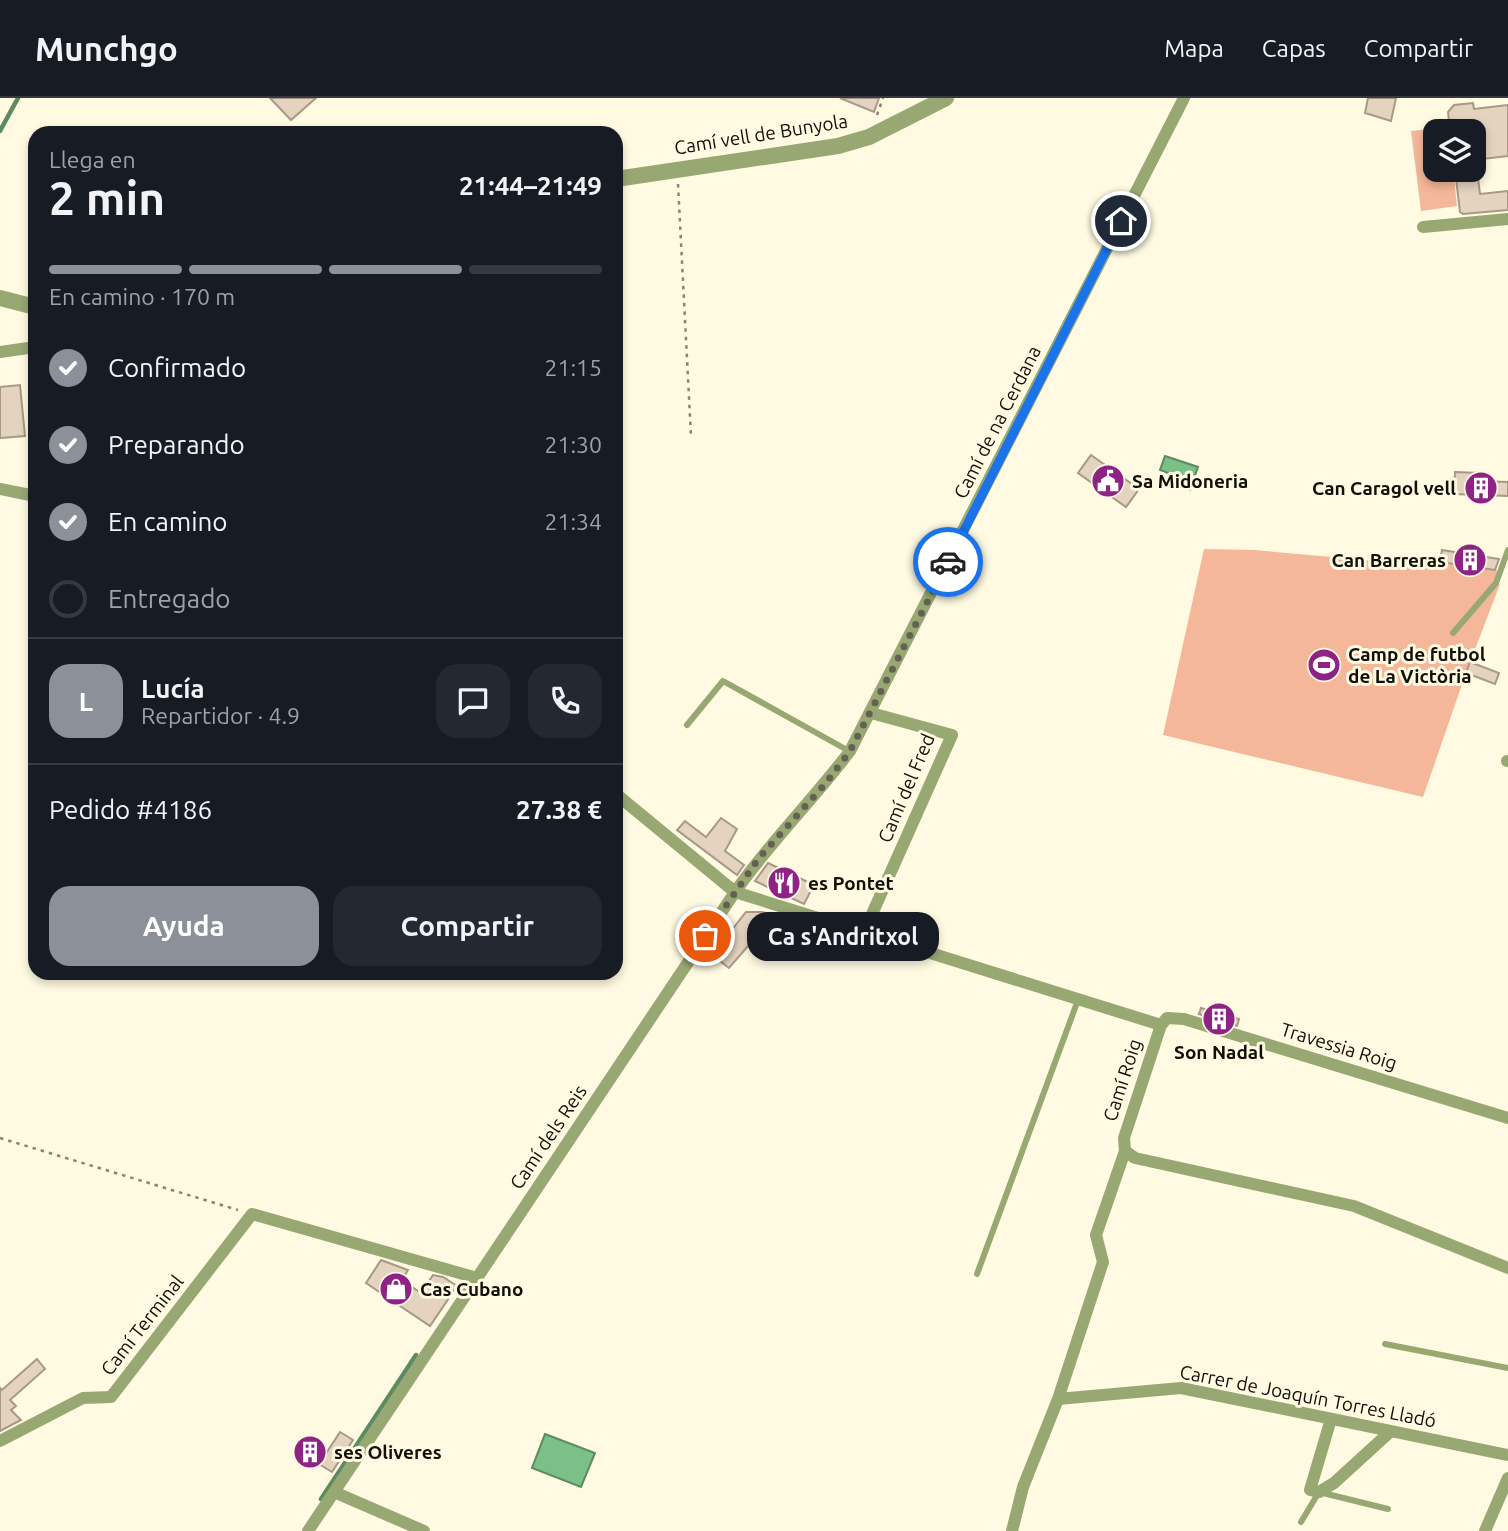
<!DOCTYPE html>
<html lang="es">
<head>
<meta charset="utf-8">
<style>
  :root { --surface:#171b24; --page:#242831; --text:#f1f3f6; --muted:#9ea1a6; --line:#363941; --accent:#8c9099 }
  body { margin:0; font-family:Ubuntu,sans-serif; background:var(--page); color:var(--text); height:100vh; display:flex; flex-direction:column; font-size:26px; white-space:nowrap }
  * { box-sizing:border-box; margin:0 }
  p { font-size:23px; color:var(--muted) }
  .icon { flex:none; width:38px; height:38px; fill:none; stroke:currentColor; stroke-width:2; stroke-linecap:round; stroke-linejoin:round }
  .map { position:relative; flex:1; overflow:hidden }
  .panel { position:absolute; left:28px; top:28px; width:595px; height:854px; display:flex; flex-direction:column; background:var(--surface); border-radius:21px; box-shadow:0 4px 10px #0003 }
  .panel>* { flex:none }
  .fabs { position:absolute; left:1423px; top:21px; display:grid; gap:14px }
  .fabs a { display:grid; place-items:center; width:63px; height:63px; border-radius:14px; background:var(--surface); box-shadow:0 4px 10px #0003; font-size:35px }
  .pin { position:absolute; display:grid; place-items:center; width:60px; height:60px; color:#fff; margin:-30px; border:4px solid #fff; border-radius:50%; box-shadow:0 2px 7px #0007 }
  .courier { position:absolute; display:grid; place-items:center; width:70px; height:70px; margin:-35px; border:5px solid #1a73e8; border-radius:50%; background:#fff; color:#222; box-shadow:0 2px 9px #0007 }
  .bubble { position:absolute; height:49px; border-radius:21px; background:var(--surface); box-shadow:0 4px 10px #0003; font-size:23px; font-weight:600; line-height:49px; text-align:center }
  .summary em { font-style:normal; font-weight:600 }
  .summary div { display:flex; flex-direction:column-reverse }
  .summary { display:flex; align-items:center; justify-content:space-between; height:119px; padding:0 21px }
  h1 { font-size:46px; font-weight:600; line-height:52px }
  .bar { display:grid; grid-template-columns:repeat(4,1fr); gap:10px 7px; align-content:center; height:84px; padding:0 21px }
  .bar i { height:9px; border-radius:5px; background:var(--line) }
  .bar .current { background:var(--accent) }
  .bar p { grid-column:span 4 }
  .line { display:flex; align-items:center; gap:18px; padding:0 21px; border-top:2px solid var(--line) }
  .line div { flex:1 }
  .round { display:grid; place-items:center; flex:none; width:74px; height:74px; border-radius:21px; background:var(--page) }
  ol { padding:0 21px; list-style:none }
  li { display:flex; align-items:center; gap:21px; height:77px }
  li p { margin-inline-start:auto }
  li .icon { padding:7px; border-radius:50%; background:var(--accent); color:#fff; stroke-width:4 }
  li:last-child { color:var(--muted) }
  li i { width:38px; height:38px; border:4px solid var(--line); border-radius:50% }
  .button { display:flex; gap:14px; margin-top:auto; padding:14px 21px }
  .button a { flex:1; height:80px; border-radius:21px; background:var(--accent); color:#fff; font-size:28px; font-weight:600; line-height:80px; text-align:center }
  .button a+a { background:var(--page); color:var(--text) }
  header { display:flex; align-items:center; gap:42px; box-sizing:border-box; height:98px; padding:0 35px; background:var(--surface); border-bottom:2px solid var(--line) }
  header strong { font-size:33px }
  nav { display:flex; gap:38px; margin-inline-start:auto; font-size:24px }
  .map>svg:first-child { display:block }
  .green { fill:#f5b799 }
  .water { fill:#7bc086; stroke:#5b8b60; stroke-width:2 }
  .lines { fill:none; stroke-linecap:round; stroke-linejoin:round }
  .stream { stroke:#5b8b60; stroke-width:4.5 }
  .building { fill:#e3d3bf; stroke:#a89885; stroke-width:2 }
  .path { stroke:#888474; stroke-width:2.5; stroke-dasharray:3.5 5; stroke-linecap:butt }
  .service { stroke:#97a873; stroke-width:6 }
  .minor { stroke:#97a873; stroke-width:12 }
  .tertiary { stroke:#97a873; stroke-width:16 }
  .done { stroke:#646153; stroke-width:7; stroke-dasharray:0 12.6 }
  .route { stroke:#1a73e8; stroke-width:9 }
  .labels { text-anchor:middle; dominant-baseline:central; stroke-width:6; stroke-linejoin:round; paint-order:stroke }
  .street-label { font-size:19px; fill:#110f07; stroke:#fffae1 }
  .poi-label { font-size:19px; font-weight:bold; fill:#110f07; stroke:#fffae1; text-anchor:start }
</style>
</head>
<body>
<header>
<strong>Munchgo</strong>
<nav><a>Mapa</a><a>Capas</a><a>Compartir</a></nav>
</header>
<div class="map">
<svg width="1508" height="1433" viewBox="0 0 1508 1433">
  <rect width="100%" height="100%" fill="#fffae1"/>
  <path class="green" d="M 1447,29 L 1448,33 L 1435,33 L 1435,72 L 1453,72 L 1457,108 L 1421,113 L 1411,33 Z
    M 1204,451 L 1254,452 L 1443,469 L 1440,464 L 1497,472 L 1496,485 L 1500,486 L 1466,575 L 1423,699 L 1163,637 Z"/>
  <path class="water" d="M 1165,358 L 1198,369 L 1190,392 L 1179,388 L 1181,380 L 1160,372 Z
    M 545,1336 L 595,1355 L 581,1389 L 532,1370 Z"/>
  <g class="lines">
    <path class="stream" d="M 0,33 L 18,0
      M 321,1401 L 416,1257"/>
  </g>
  <path class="building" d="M 270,0 L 316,0 L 291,22 Z
    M 840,0 L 879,0 L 874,14 Z
    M 1368,0 L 1396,0 L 1391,23 L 1365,15 Z
    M 1473,5 L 1474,11 L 1508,7 L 1508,58 L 1474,62 L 1474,33 L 1450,33 L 1448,14 L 1454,7 Z
    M 1455,72 L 1477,72 L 1480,96 L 1508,93 L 1508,112 L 1463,116 L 1460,114 Z
    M 20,287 L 25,338 L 0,340 L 0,289 Z
    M 1091,357 L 1139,391 L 1126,409 L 1078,375 Z
    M 1455,374 L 1479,375 L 1479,383 L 1508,384 L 1508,398 L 1454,396 Z
    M 1442,452 L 1499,461 L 1495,472 L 1440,464 Z
    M 1470,564 L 1499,575 L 1495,586 L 1466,575 Z
    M 721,720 L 737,731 L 725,753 L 744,767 L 737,777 L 677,732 L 685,723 L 706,739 Z
    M 768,765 L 814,787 L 804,806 L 755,783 Z
    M 746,814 L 762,814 L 796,823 L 787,850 L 755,840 L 729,870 L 712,857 Z
    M 1201,910 L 1239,921 L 1237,928 L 1199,916 Z
    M 381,1162 L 408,1172 L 402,1182 L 421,1195 L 433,1177 L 443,1179 L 457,1188 L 430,1228 L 366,1185 Z
    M 37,1261 L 45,1271 L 10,1302 L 16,1308 L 11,1312 L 21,1322 L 0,1333 L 0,1290 L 2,1292 Z
    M 340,1334 L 353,1342 L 332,1374 L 319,1366 Z"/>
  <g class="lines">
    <path class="path" d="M 877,17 L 883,0
      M 678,86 L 691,338
      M 0,1040 L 238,1112"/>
    <path class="service" d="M 1453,535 L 1496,485 L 1508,452
      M 687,627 L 723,583 L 849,653
      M 977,1176 L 1078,902
      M 1385,1246 L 1508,1270
      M 1301,1424 L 1319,1394 L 1388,1411"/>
    <path class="minor" d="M 1423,129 L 1508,121
      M 0,254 L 35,249
      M 0,391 L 35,398
      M 1507,663 L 1508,663
      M 616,696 L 735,794 L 1161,927 L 1124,1040 L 1125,1053 L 1135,1060 L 1354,1108 L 1508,1170
      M 864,834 L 952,637 L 871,615
      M 1161,927 L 1167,920 L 1184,921 L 1508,1020
      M 1058,1301 L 1181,1290 L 1508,1357
      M 1331,1321 L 1310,1392 L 1319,1394 L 1334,1385 L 1391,1333
      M 0,1343 L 83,1300 L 111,1299 L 252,1116 L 477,1180
      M 334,1394 L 424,1433
      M 308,1433 L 735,794 C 770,744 813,702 850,653 L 1184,0
      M 1012,1433 L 1023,1389 L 1058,1301 L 1103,1164 L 1096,1137 L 1125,1053
      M 1485,1433 L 1508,1380"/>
    <path class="tertiary" d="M 616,81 L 838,48 L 869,39 L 946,0
      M 0,200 L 35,209"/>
  </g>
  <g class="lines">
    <path class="done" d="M 705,838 L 759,760 L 826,685 L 850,653 L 948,464"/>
    <path class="route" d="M 948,464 L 1121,123"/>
  </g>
  <defs>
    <symbol id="civic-disc" viewBox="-11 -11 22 22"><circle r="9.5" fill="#8e2285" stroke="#fffae1"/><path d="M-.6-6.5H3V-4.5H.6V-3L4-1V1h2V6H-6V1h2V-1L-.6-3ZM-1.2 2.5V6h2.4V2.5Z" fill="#fff"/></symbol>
    <symbol id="building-disc" viewBox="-11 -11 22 22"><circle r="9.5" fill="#8e2285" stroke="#fffae1"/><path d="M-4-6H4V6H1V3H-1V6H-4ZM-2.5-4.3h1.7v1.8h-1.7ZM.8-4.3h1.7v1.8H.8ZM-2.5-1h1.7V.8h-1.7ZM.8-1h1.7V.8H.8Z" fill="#fff"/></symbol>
    <symbol id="stadium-disc" viewBox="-11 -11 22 22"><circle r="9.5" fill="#8e2285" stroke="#fffae1"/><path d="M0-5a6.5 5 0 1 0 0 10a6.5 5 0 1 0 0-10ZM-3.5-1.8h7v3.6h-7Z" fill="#fff"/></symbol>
    <symbol id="restaurant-disc" viewBox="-11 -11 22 22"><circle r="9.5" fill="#8e2285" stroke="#fffae1"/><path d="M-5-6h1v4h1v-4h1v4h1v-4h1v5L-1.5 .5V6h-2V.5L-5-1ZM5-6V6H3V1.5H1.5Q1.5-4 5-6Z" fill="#fff"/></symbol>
    <symbol id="shop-disc" viewBox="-11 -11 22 22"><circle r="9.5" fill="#8e2285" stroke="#fffae1"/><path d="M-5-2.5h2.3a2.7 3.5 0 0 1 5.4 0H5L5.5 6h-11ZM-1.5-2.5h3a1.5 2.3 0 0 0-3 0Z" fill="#fff"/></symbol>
  </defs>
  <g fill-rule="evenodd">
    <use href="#civic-disc" x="1089" y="364" width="38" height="38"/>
    <use href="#building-disc" x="1462" y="371" width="38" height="38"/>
    <use href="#building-disc" x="1451" y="443" width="38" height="38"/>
    <use href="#stadium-disc" x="1305" y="548" width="38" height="38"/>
    <use href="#restaurant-disc" x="765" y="766" width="38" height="38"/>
    <use href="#building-disc" x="1200" y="902" width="38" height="38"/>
    <use href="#shop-disc" x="377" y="1172" width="38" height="38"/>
    <use href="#building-disc" x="291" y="1335" width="38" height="38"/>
  </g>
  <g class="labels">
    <g class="street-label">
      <text transform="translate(761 36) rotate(-9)">Camí vell de Bunyola</text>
      <text transform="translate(997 324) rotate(-63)">Camí de na Cerdana</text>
      <text transform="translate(906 690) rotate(-67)">Camí del Fred</text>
      <text transform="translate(1339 948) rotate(17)">Travessia Roig</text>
      <text transform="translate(1122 982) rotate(-72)">Camí Roig</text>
      <text transform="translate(548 1039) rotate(-56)">Camí dels Reis</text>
      <text transform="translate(142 1227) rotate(-52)">Camí Terminal</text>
      <text transform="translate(1308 1298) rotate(11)">Carrer de Joaquín Torres Lladó</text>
    </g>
    <g class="poi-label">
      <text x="1132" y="383">Sa Midoneria</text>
      <text x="1456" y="390" text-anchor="end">Can Caragol vell</text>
      <text x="1446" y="462" text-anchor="end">Can Barreras</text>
      <text x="1348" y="556">Camp de futbol<tspan x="1348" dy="22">de La Victòria</tspan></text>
      <text x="808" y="785">es Pontet</text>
      <text x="1219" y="954" text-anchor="middle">Son Nadal</text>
      <text x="420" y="1191">Cas Cubano</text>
      <text x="334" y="1354">ses Oliveres</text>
    </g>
  </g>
</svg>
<div class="fabs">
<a><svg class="icon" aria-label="layers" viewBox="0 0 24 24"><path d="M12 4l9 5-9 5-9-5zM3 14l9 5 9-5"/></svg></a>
</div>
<div class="pin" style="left:705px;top:838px;background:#ea580c"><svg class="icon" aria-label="bag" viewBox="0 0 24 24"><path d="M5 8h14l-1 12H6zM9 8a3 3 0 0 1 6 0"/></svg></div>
<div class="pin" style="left:1121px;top:123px;background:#1f2937"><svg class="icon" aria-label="home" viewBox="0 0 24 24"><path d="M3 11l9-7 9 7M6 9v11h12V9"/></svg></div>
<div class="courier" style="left:948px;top:464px"><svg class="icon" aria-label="car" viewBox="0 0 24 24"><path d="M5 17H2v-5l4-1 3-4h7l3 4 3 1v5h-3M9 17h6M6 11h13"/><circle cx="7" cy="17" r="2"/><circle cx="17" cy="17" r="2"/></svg></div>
<div class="bubble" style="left:747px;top:814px;width:192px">Ca s'Andritxol</div>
<section class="panel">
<div class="summary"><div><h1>2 min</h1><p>Llega en</p></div><em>21:44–21:49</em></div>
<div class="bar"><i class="current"></i><i class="current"></i><i class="current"></i><i></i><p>En camino · 170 m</p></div>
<ol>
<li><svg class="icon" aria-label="check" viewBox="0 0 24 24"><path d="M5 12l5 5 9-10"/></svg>Confirmado<p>21:15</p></li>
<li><svg class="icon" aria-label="check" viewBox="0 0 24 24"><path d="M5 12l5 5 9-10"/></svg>Preparando<p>21:30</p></li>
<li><svg class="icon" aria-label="check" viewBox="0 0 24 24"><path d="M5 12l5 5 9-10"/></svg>En camino<p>21:34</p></li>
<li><i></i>Entregado</li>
</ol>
<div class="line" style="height:126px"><b class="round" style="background:var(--accent);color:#fff">L</b><div><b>Lucía</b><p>Repartidor · 4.9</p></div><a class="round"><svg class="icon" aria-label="chat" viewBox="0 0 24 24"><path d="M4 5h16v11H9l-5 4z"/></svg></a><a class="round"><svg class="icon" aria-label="phone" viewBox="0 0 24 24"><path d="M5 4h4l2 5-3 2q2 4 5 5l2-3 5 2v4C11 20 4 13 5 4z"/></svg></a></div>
<div class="line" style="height:91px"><div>Pedido #4186</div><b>27.38 €</b></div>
<div class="button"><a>Ayuda</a><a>Compartir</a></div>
</section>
</div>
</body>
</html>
